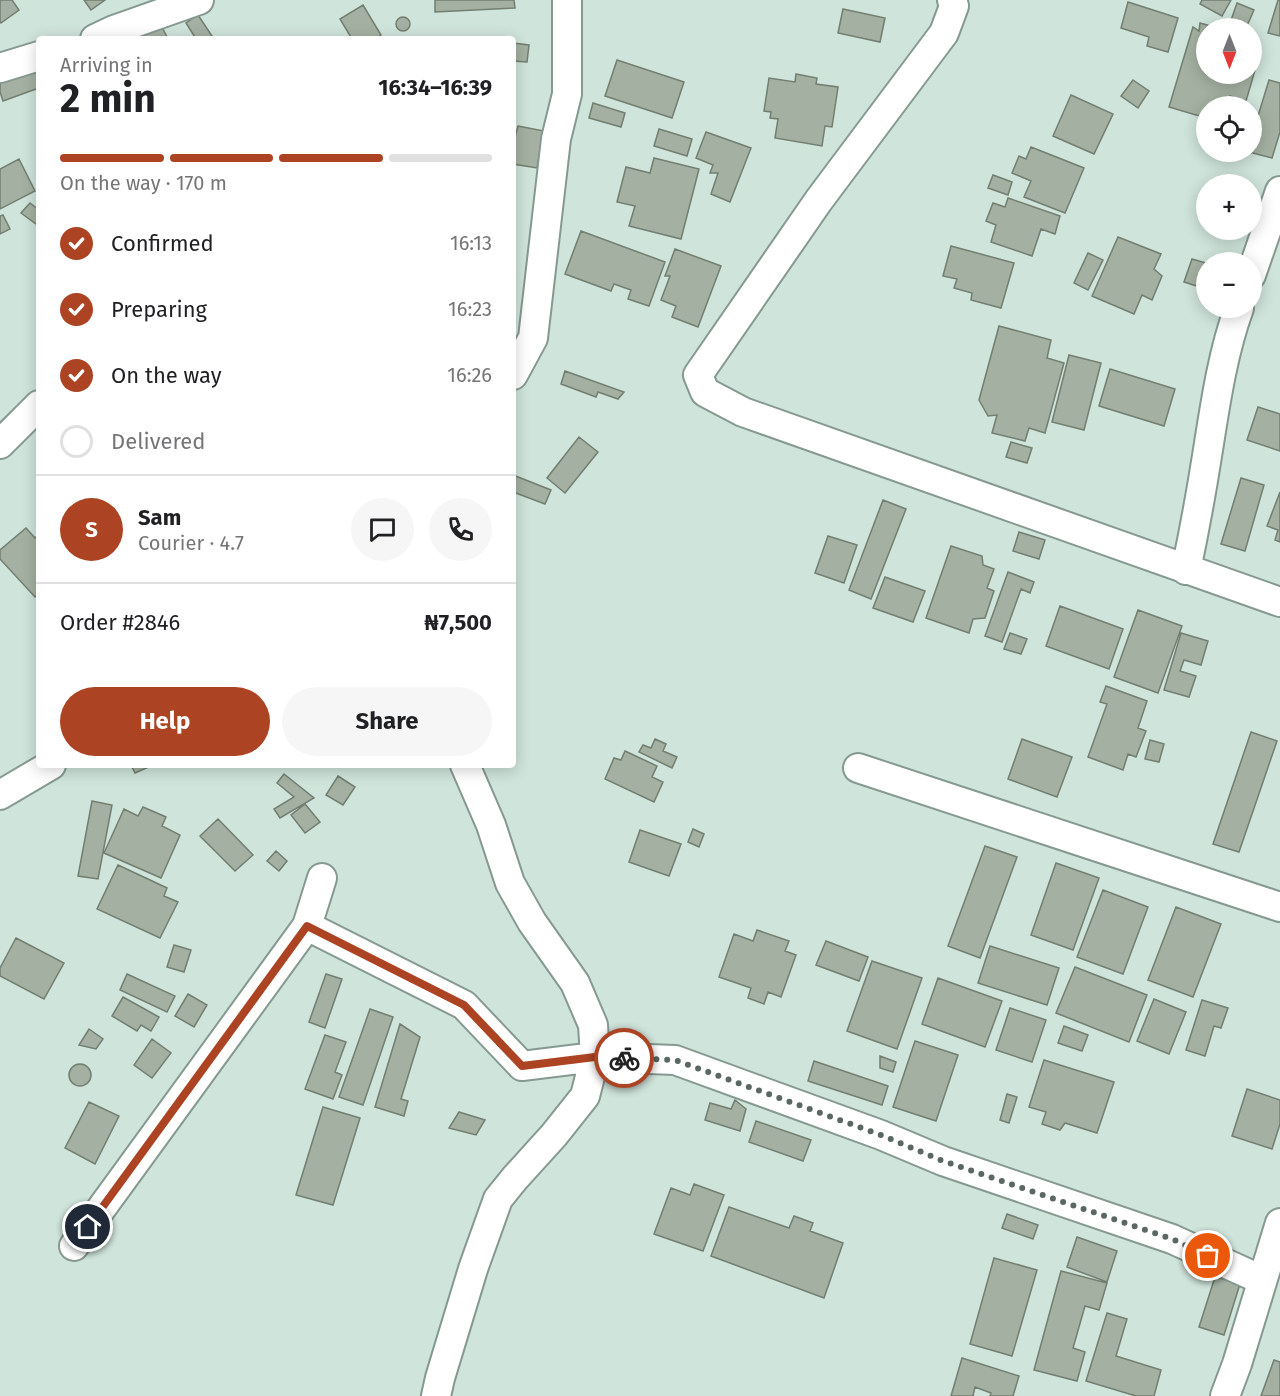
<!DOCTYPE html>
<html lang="en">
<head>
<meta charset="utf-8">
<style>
  :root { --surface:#fff; --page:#f6f6f6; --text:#202124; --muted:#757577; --line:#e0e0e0; --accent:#ac4424 }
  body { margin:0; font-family:"Fira Sans",sans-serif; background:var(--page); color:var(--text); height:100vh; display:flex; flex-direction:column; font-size:22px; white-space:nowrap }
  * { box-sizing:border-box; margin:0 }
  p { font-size:20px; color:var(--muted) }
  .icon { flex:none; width:33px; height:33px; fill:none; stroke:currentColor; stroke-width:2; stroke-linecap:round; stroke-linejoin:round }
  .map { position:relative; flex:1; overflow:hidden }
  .details { position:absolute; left:36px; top:36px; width:480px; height:732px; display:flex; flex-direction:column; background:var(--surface); border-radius:6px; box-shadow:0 3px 15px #0003 }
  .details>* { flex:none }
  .needle { width:39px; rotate:180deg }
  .buttons { position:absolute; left:1196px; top:18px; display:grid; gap:12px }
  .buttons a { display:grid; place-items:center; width:66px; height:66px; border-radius:50%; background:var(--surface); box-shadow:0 3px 15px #0003; font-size:30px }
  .pin { position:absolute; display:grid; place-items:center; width:51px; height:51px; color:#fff; margin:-26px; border:3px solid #fff; border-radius:50%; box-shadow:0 2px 6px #0007 }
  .courier { position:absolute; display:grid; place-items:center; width:60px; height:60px; margin:-30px; border:4px solid #ac4424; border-radius:50%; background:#fff; color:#222; box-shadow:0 2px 8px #0007 }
  .overview em { font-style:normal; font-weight:700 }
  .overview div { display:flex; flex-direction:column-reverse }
  .overview { display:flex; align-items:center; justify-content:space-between; height:102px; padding:0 24px }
  h1 { font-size:39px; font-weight:700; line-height:45px }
  .bar { display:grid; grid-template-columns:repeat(4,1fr); gap:9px 6px; align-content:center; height:72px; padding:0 24px }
  .bar i { height:8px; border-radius:4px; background:var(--line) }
  .bar .on { background:var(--accent) }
  .bar p { grid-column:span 4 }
  .line { display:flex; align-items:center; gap:15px; padding:0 24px; border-top:2px solid var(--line) }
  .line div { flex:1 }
  .round { display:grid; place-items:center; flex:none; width:63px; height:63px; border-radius:32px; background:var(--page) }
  ol { padding:0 24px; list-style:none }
  li { display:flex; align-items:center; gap:18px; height:66px }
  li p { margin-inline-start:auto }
  li .icon { padding:6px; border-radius:50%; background:var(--accent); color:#fff; stroke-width:4 }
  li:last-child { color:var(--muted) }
  li i { width:33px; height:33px; border:3px solid var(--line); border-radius:50% }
  .cta { display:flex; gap:12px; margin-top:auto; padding:12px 24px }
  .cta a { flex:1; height:69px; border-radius:36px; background:var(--accent); color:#fff; font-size:24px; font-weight:700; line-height:69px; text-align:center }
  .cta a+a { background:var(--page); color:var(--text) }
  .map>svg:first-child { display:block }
  .building { fill:#a4b1a2; stroke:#727e70; stroke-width:1.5 }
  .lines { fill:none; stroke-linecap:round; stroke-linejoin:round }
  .street-casing { stroke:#869991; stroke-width:32 }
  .street { stroke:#fff; stroke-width:28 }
  .done { stroke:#5b6762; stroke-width:6; stroke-dasharray:0 10.8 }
  .route { stroke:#ac4424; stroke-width:8 }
</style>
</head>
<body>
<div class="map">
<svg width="1280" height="1396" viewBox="0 0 1280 1396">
  <rect width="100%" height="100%" fill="#cfe4db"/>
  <path class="building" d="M 0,0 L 12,0 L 19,10 L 1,23 L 0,21 Z
    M 84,0 L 105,0 L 91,10 Z
    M 435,0 L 514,0 L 515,8 L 435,12 Z
    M 1202,0 L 1231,0 L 1222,16 L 1200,4 Z
    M 1278,0 L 1280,0 L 1280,36 L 1268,33 Z
    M 1128,2 L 1178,18 L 1168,52 L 1147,46 L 1149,37 L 1121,28 Z
    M 1237,3 L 1254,10 L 1246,28 L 1230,23 Z
    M 363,5 L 381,35 L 375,39 L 352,39 L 340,19 Z
    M 843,9 L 885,18 L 880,42 L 838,33 Z
    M 198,15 L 214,39 L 196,39 L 186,23 Z
    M396 24a7 7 0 1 1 14 0a7 7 0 1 1-14 0Z
    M 159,21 L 168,39 L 122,39 Z
    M 1200,23 L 1218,28 L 1206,28 L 1206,74 L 1251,74 L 1251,58 L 1258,60 L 1246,101 L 1230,96 L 1227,106 L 1206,106 L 1206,118 L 1169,107 L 1193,27 L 1199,31 Z
    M 513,43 L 529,45 L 527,62 L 513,61 Z
    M 617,60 L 684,82 L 672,118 L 605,96 Z
    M 39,63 L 39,88 L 3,101 L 0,92 L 0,77 Z
    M 796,74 L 817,78 L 816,84 L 838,87 L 832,127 L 825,126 L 822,146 L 775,138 L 778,119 L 770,118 L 771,112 L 764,111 L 769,78 L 795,82 Z
    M 1133,80 L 1149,91 L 1138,108 L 1121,96 Z
    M 1269,80 L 1280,83 L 1280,132 L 1272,158 L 1249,152 L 1251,152 L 1251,139 Z
    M 1071,95 L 1113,114 L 1094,154 L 1053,136 Z
    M 593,103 L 625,113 L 621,127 L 589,118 Z
    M 518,126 L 544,131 L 537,168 L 513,164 L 513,137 L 515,137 Z
    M 659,129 L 692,139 L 687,156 L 654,146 Z
    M 706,132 L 751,148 L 730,202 L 711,194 L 718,173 L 710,173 L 713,165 L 696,158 Z
    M 1031,147 L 1084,168 L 1065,213 L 1024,197 L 1031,181 L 1012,173 L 1019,156 L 1026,159 Z
    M 654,158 L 699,169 L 681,239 L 629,226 L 635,206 L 617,202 L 626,167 L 650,173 Z
    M 19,159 L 35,191 L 0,209 L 0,169 Z
    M 993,175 L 1012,182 L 1008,195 L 988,188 Z
    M 1008,198 L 1060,216 L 1055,234 L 1041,229 L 1032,256 L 991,242 L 996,225 L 986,221 L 993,203 L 1005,207 Z
    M 30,203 L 39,210 L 39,221 L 36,224 L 21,213 Z
    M 3,215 L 10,229 L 0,234 L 0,216 Z
    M 581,231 L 665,262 L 649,306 L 628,299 L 631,290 L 614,284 L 611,291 L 565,274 Z
    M 1118,237 L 1161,254 L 1154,269 L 1162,276 L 1152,300 L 1142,295 L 1134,314 L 1092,296 Z
    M 951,246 L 1014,263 L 1001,308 L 971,300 L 972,293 L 954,288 L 957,279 L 943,276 Z
    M 675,249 L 721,266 L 698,327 L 672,317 L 676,306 L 661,300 L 670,276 L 665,276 Z
    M 1088,253 L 1103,260 L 1088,290 L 1074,283 Z
    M 1192,259 L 1206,263 L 1206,289 L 1184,282 Z
    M 999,326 L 1051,340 L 1047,358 L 1064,363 L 1045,433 L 1029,428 L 1025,441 L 992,433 L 997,415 L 988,416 L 979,400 Z
    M 1069,355 L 1101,363 L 1084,430 L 1052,422 Z
    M 1110,369 L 1175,389 L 1164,426 L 1099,406 Z
    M 565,371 L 624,392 L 618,399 L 598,392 L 596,397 L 561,384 Z
    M 1258,407 L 1280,414 L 1280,451 L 1247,440 Z
    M 579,437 L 598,452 L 565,493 L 547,478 Z
    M 1011,442 L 1032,448 L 1027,463 L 1006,457 Z
    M 513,475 L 551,490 L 545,504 L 513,492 Z
    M 1241,478 L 1264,485 L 1245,551 L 1221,544 Z
    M 1280,492 L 1280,542 L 1275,540 L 1278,530 L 1267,526 Z
    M 883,500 L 906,509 L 871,599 L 849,590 Z
    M 26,528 L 35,538 L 39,534 L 39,593 L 35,597 L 0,559 L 0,550 Z
    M 1019,532 L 1045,540 L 1039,559 L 1013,551 Z
    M 828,536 L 857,545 L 844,583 L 815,573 Z
    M 951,546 L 982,556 L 983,565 L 994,569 L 987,588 L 994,591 L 985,618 L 973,619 L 969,633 L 926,618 Z
    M 1008,572 L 1034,582 L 1030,593 L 1021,589 L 1002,642 L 985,636 Z
    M 885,577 L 925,591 L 913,622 L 873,608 Z
    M 1060,606 L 1123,629 L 1109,669 L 1046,646 Z
    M 1138,610 L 1182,626 L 1158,693 L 1114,677 Z
    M 1010,633 L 1027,639 L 1021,654 L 1004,649 Z
    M 1181,633 L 1208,641 L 1201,665 L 1184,660 L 1180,671 L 1196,676 L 1189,697 L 1164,690 Z
    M 1106,686 L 1147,701 L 1138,728 L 1146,731 L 1136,757 L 1128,754 L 1123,770 L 1088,757 L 1107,704 L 1100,702 Z
    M 1251,732 L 1277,741 L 1239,852 L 1213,844 Z
    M 655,739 L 666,744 L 663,751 L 677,757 L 672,768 L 639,752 L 643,745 L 651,748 Z
    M 1022,739 L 1072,757 L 1057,797 L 1008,779 Z
    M 1150,740 L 1164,744 L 1159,762 L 1145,759 Z
    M 625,751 L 657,766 L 652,777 L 663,782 L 654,802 L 605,779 L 614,758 L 621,760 Z
    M 131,765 L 153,765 L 135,773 Z
    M 284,774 L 314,798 L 280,818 L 274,809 L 294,797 L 277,783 Z
    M 338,776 L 355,787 L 343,805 L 326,795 Z
    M 92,801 L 112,805 L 98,879 L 78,876 Z
    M 305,804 L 320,822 L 305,833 L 291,815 Z
    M 143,807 L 166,817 L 162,826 L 180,835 L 161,878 L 104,853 L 124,809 L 138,816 Z
    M 218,819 L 253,855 L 235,871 L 200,836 Z
    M 693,829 L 704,834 L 699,847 L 688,842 Z
    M 640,830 L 681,844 L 669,876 L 629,862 Z
    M 985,846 L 1017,857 L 980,958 L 948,946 Z
    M 276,851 L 287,861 L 279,871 L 267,861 Z
    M 1056,863 L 1099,878 L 1073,950 L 1031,935 Z
    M 118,865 L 167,888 L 164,896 L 178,902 L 160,938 L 97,909 Z
    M 1103,890 L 1148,907 L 1123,974 L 1077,957 Z
    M 1176,907 L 1221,924 L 1193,997 L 1148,980 Z
    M 757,930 L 789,941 L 785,951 L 796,955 L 781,997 L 768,992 L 764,1004 L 748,998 L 751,988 L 719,977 L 734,934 L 753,941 Z
    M 16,938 L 64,963 L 44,999 L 0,976 L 0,968 Z
    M 826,941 L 868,957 L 859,981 L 816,965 Z
    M 174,945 L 191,950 L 184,972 L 167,967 Z
    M 990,946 L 1059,968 L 1047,1005 L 978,983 Z
    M 872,961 L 922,978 L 897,1049 L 847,1031 Z
    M 1075,967 L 1147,995 L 1129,1042 L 1056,1013 Z
    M 127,974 L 175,996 L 167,1012 L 120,990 Z
    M 326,974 L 342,979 L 325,1028 L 309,1022 Z
    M 938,978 L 1002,1001 L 985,1047 L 922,1024 Z
    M 188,994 L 207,1005 L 194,1027 L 175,1016 Z
    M 123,997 L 159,1017 L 151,1031 L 141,1025 L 137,1031 L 112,1016 Z
    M 1154,999 L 1186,1012 L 1169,1054 L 1137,1041 Z
    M 1202,1000 L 1228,1008 L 1221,1028 L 1214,1026 L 1205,1056 L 1186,1050 Z
    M 1010,1008 L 1046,1020 L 1032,1062 L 996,1050 Z
    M 370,1009 L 393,1017 L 363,1105 L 339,1097 Z
    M 400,1024 L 420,1037 L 401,1099 L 408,1101 L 404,1116 L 375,1107 Z
    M 1064,1026 L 1088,1035 L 1082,1051 L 1058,1043 Z
    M 89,1029 L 103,1039 L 96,1049 L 79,1045 Z
    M 325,1035 L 346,1042 L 335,1072 L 342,1075 L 333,1099 L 305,1089 Z
    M 152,1039 L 171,1053 L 152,1078 L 134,1065 Z
    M 915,1041 L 958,1055 L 936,1121 L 893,1107 Z
    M 880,1056 L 896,1062 L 893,1072 L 880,1068 Z
    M 1044,1060 L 1114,1082 L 1097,1133 L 1065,1123 L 1060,1130 L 1042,1124 L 1046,1112 L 1029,1107 Z
    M 814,1061 L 888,1086 L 882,1105 L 808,1081 Z
    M69 1075a11 11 0 1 1 22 0a11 11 0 1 1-22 0Z
    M 1247,1089 L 1280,1100 L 1280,1124 L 1272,1149 L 1232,1136 Z
    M 1007,1094 L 1017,1097 L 1009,1123 L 1000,1120 Z
    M 735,1100 L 746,1109 L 740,1131 L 705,1120 L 710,1103 L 731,1109 Z
    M 89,1102 L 119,1116 L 95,1164 L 65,1148 Z
    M 323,1107 L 360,1118 L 333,1205 L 296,1195 Z
    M 459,1112 L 485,1120 L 476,1135 L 449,1128 Z
    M 756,1121 L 811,1140 L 803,1161 L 749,1142 Z
    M 694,1184 L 724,1195 L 703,1251 L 654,1234 L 671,1188 L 690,1195 Z
    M 729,1207 L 789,1228 L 794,1216 L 813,1223 L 810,1231 L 843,1243 L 824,1298 L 711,1256 Z
    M 1007,1214 L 1038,1225 L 1033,1239 L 1002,1228 Z
    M 1077,1237 L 1117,1251 L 1107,1282 L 1067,1267 Z
    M 994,1258 L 1037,1270 L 1012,1356 L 970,1344 Z
    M 1061,1271 L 1107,1283 L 1099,1310 L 1085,1306 L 1073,1348 L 1085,1352 L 1077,1381 L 1034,1370 Z
    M 1215,1277 L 1240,1284 L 1224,1335 L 1199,1327 Z
    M 1107,1313 L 1127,1319 L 1116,1356 L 1161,1370 L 1154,1396 L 1136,1396 L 1086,1381 Z
    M 962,1358 L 1019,1376 L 1013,1396 L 990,1396 L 991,1393 L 975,1387 L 973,1396 L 951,1396 Z
    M 1274,1360 L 1280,1362 L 1280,1396 L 1261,1396 Z"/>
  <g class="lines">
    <defs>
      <path id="street" d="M 952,0 L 954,6 L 944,33 L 819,200 L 698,375 L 705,392 L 743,412 L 1280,602
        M 95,39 L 114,30 L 199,0
        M 0,68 L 39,56
        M 1251,275 L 1280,191
        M 513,375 L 533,338 L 556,139 L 567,94 L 567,0
        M 0,444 L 39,405
        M 1186,570 C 1194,532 1201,494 1207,456 C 1215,406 1222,355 1239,308
        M 858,768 L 1280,907
        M 0,795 L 51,765
        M 322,878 L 307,926 L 464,1005 L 522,1066 L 595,1057 L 675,1060 L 881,1135 L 943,1161 L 1172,1239 L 1262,1280
        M 74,1246 L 307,926
        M 436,1396 L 440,1378 L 473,1269 L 498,1199 L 515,1178 L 554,1135 L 585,1096 L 595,1057 L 593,1025 L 575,983 L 532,922 L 510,883 L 491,825 L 465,765
        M 1225,1396 L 1237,1364 L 1280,1223"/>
    </defs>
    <use href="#street" class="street-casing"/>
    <use href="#street" class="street"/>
  </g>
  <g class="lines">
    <path class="done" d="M 624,1058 L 675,1060 L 881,1135 L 943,1161 L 1172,1239 L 1208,1256"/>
    <path class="route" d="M 88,1227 L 307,926 L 464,1005 L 522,1066 L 595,1057 L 624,1058"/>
  </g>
</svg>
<div class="buttons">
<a><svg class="needle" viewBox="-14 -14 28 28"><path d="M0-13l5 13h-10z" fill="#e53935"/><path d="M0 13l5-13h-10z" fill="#757577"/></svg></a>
<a><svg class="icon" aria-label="locate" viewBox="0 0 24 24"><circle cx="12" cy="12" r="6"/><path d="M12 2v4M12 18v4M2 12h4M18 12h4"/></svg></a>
<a>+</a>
<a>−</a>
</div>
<div class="pin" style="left:1208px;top:1256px;background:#ea580c"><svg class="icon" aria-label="bag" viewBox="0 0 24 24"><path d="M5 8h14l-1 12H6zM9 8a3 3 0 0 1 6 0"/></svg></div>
<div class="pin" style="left:88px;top:1227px;background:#1f2937"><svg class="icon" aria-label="home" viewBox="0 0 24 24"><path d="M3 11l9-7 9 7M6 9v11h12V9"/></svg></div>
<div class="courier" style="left:624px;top:1058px"><svg class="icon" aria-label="bike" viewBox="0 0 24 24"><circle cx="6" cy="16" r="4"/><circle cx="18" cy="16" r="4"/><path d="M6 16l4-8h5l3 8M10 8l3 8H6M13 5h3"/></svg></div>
<section class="details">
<div class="overview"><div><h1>2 min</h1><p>Arriving in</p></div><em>16:34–16:39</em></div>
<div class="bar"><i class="on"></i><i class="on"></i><i class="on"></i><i></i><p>On the way · 170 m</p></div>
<ol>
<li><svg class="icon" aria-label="check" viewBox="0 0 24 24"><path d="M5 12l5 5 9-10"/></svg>Confirmed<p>16:13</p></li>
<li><svg class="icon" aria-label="check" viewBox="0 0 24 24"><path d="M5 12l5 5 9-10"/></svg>Preparing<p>16:23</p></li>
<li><svg class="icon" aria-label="check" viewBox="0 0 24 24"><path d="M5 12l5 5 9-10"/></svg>On the way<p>16:26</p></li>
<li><i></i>Delivered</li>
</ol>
<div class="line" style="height:108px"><b class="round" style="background:var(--accent);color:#fff">S</b><div><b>Sam</b><p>Courier · 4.7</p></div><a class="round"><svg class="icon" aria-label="chat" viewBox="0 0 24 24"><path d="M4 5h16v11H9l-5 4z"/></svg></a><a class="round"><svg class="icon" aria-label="phone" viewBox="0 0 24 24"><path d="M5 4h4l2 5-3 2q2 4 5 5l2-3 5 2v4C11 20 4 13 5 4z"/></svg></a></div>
<div class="line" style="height:78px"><div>Order #2846</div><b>₦7,500</b></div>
<div class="cta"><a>Help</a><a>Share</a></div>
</section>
</div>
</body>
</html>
